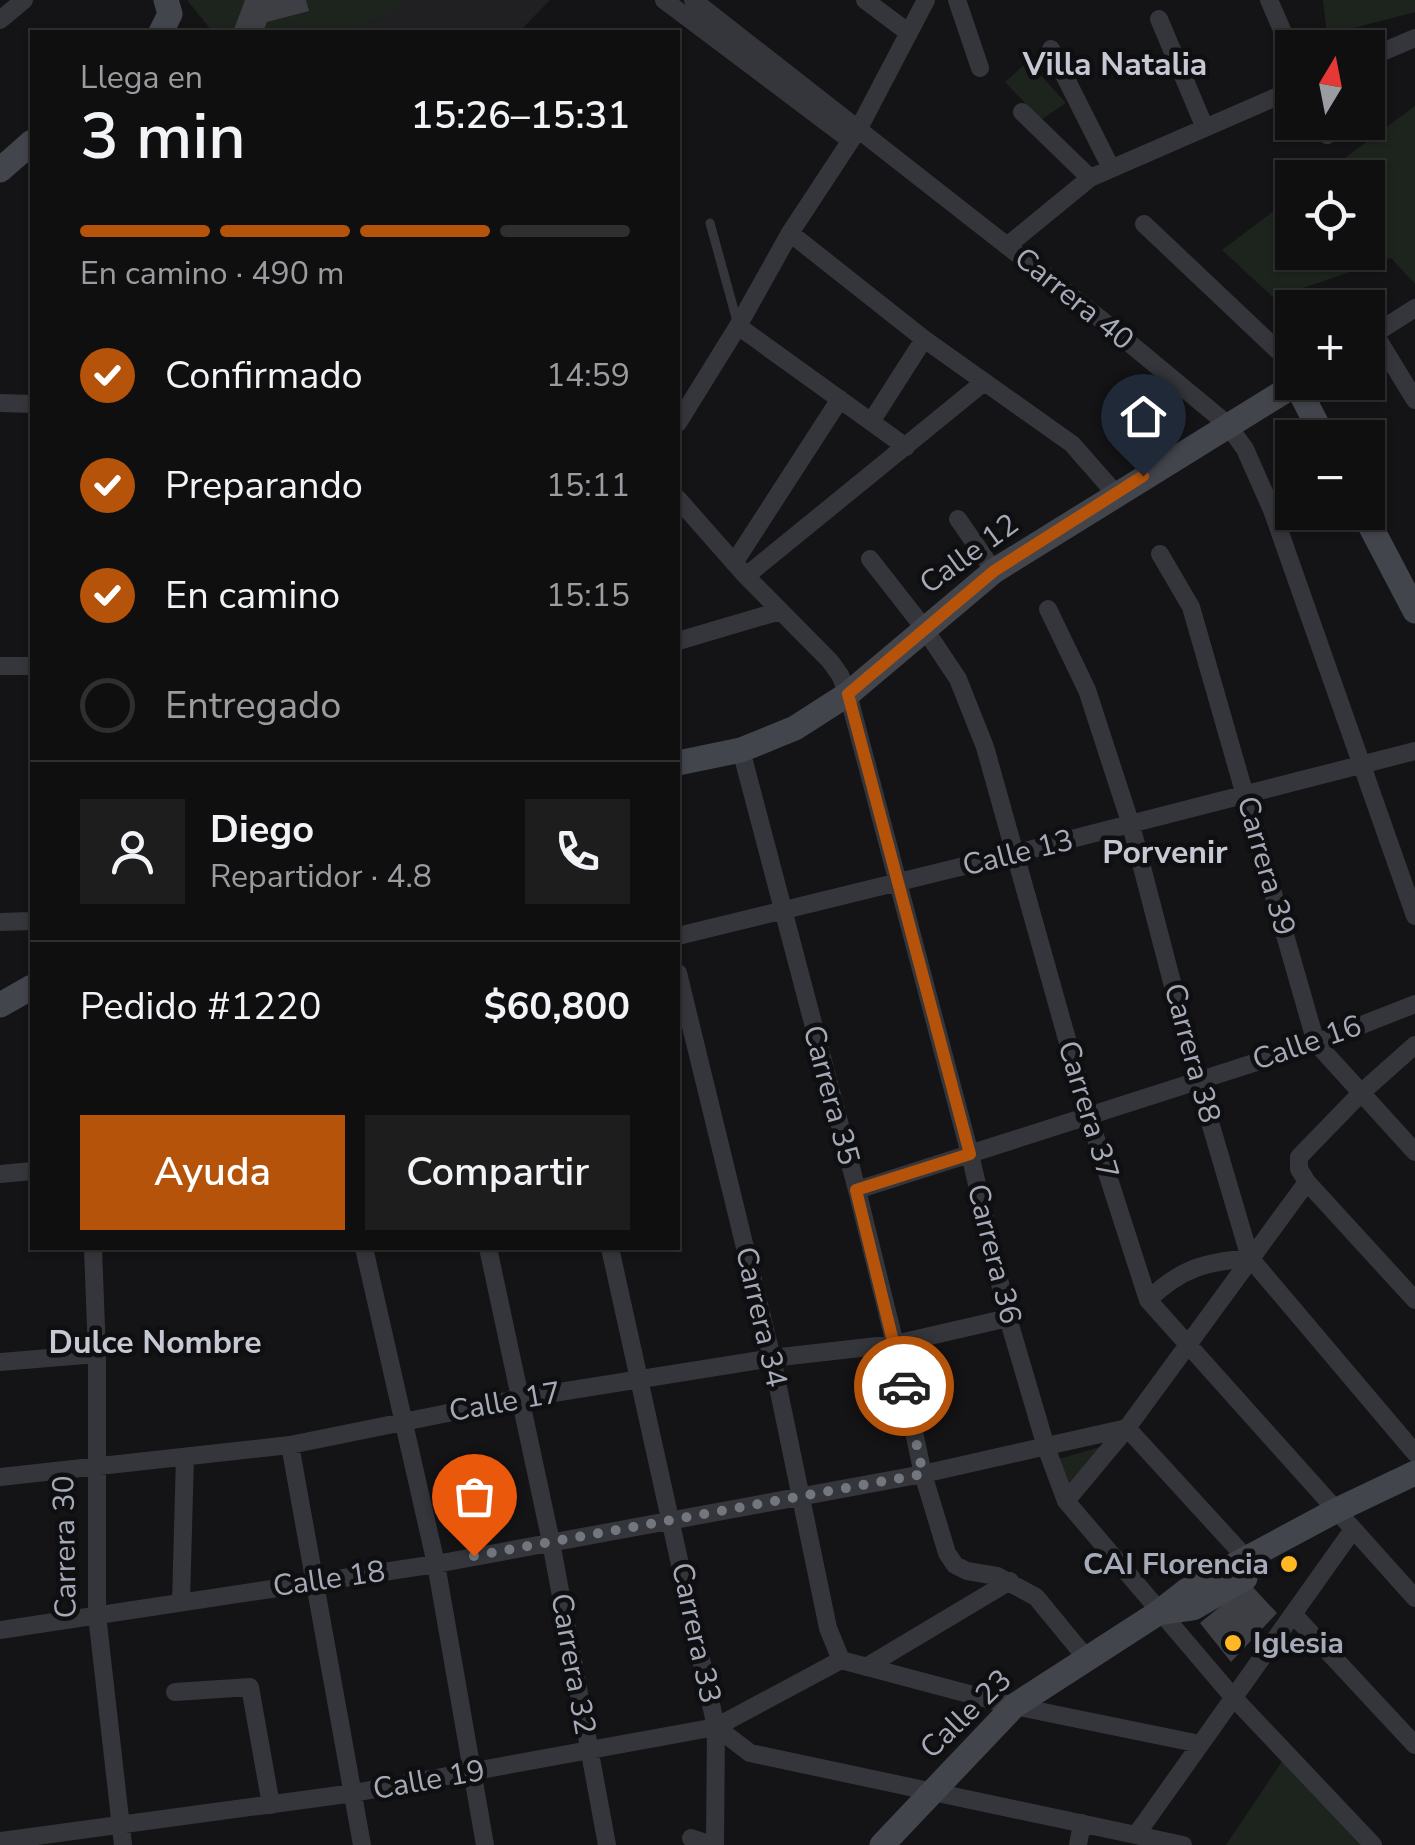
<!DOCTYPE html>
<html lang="es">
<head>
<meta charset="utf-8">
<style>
  :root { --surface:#0f0f10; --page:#1d1d1e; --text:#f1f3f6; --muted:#9b9c9f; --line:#2f2f30; --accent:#b45309 }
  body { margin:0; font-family:"Nunito Sans",sans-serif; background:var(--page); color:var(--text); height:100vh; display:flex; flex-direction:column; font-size:38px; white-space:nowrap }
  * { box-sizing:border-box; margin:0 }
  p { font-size:32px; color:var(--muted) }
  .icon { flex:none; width:55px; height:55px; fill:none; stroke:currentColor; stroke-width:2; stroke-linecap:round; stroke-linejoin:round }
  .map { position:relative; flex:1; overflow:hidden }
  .side { position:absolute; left:30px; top:30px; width:650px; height:1220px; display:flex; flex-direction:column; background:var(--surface); border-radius:0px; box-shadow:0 2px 8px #0004,0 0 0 2px var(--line) }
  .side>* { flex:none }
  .needle { width:65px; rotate:10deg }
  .buttons { position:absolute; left:1275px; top:30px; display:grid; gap:20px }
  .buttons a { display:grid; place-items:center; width:110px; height:110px; border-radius:0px; background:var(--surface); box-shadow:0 2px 8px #0004,0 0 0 2px var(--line); font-size:50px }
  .pin { position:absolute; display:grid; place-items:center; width:85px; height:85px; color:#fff; margin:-102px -42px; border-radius:50% 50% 50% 0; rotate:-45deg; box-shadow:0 0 10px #0007 }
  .pin .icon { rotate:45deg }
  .courier { position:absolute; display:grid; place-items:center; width:100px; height:100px; margin:-50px; border:8px solid #b45309; border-radius:50%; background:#fff; color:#222; box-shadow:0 2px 12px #0007 }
  .head em { font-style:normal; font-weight:600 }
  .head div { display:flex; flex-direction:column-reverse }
  .head { display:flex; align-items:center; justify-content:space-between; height:170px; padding:0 50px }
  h1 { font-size:65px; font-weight:600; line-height:75px }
  .bar { display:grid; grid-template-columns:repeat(4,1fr); gap:15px 10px; align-content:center; height:120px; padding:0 50px }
  .bar i { height:12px; border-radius:8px; background:var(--line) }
  .bar .active { background:var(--accent) }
  .bar p { grid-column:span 4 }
  .line { display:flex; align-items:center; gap:25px; padding:0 50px; border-top:2px solid var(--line) }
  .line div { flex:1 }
  .round { display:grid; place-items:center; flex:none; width:105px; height:105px; border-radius:0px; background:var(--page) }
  ol { padding:0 50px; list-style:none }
  li { display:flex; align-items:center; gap:30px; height:110px }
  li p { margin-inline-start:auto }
  li .icon { padding:10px; border-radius:50%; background:var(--accent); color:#fff; stroke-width:4 }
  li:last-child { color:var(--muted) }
  li i { width:55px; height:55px; border:5px solid var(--line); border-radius:50% }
  .action { display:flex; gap:20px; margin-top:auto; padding:20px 50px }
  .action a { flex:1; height:115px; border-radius:0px; background:var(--accent); color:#fff; font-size:40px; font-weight:600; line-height:115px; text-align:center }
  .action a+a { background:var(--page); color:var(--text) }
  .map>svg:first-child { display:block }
  .built { fill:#202023 }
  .green { fill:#1c241d }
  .building { fill:#3e3f44 }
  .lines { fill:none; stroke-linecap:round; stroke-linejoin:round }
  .lane { stroke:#35363b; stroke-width:9 }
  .street { stroke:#35363b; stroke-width:18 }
  .secondary { stroke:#43454c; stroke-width:25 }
  .done { stroke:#72767f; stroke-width:10; stroke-dasharray:0 18 }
  .route { stroke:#b45309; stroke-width:12 }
  .poi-dot { fill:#ffb723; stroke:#0f0f11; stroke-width:4 }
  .labels { text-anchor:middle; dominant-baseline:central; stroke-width:9; stroke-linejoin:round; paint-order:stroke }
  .street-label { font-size:30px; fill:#a5aab8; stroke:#0f0f11 }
  .poi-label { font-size:30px; font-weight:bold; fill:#a5aab8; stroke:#0f0f11; text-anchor:end }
  .neighbourhood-label { font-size:32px; font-weight:bold; fill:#c6c9d3; stroke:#0f0f11 }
</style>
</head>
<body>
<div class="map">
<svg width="1415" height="1845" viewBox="0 0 1415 1845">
  <rect width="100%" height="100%" fill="#141416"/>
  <path class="built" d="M 187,0 L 550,0 L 519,32 L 213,32 Z"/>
  <path class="green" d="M 187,0 L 245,0 L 233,32 L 213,32 Z
    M 306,0 L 407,0 L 391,14 L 372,19 L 364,32 L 263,32 L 267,22 L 309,11 Z
    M 1323,0 L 1415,0 L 1415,12 L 1327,35 Z
    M 1028,61 L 1066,103 L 1041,120 L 1005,82 Z
    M 1415,106 L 1415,284 L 1391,258 L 1274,298 L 1222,250 L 1292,197 L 1292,252 L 1368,252 L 1368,178 L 1319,177 Z
    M 1103,1446 L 1067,1490 L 1056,1460 Z
    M 1287,1754 L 1373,1845 L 1226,1845 Z"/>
  <path class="building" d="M 245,0 L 306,0 L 309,11 L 267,22 L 263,32 L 233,32 Z
    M 1249,1583 L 1277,1613 L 1231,1662 L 1200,1623 Z"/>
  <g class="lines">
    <path class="lane" d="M 710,223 L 737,321"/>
    <path class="street" d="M 664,0 L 850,140
      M 693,0 L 1098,317 L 1227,424 L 1245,449 L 1272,510 L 1415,916
      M 865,0 L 909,33
      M 957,0 L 980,68
      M 1269,0 L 1292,53
      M 1159,19 L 1205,128
      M 0,20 L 24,0
      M 1051,49 L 1111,168
      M 1368,58 L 1415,38
      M 1022,112 L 1090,178
      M 1322,122 L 1327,135
      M 1144,224 L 1292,364
      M 790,233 L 924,339 L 1072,444 L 1115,493
      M 1007,246 L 1090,178 L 1292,90
      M 738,326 L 906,447
      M 1374,333 L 1415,400
      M 1368,338 L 1415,308
      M 0,403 L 32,404
      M 871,422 L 924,339
      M 678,423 L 738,326 L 790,233 L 859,128 L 926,0
      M 678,499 L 746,576 L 830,661 L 840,675 L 848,694 L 970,1154 L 1008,1318 L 1046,1447 L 1066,1501 L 1233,1697 L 1373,1845
      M 958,519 L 994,571
      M 1160,554 L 1191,607 L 1316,1043 L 1415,1152
      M 870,559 L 924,628 L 958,679 L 985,747 L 1088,1114 L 1148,1300 L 1415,1598
      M 734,563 L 840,399
      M 746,576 L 984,382
      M 1048,609 L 1087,690 L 1131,825 L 1197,1078 L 1250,1258 L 1415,1453
      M 678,641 L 780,611
      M 0,666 L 32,666
      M 741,750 L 857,1190 L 895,1344 L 923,1474 L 947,1553 L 955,1565 L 967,1571 L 997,1576 L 1036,1597 L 1087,1659
      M 0,922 L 32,921
      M 678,936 L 1013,854 L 1415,751
      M 678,973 L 772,1358 L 828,1628 L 841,1660
      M 1415,1045 L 1362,1092 L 1299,1157 L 1299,1169 L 1307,1182 L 1415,1300
      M 0,1174 L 32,1171
      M 857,1190 L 1316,1043 L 1415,1004
      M 93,1248 L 97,1354 L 97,1615 L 123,1845
      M 364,1248 L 436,1564 L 485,1845
      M 488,1248 L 551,1542 L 607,1845
      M 610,1248 L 716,1727 L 715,1845
      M 1148,1300 C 1181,1268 1205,1262 1250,1258
      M 0,1362 L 97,1354
      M 290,1445 L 362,1845
      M 0,1477 L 290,1445 L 522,1398 L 772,1358 L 895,1344 L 1008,1318
      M 1066,1501 L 1127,1428 L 1307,1182
      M 181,1602 L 185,1457
      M 1293,1614 L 1415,1745
      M 0,1630 L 436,1564 L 923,1474 L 1127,1428 L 1257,1570
      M 841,1660 L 1014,1706 L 1200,1744
      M 866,1667 L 1010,1581
      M 175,1692 L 250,1687 L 271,1805
      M 716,1727 L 750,1753 L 1183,1845
      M 1136,1835 L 1352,1531
      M 691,1838 L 712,1845
      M 0,1841 L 354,1793 L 716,1727 L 841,1660
      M 1078,1845 L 1082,1823"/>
    <path class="secondary" d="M 161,32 L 170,14 L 166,0
      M 0,170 L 32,142
      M 1363,512 L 1415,611
      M 678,763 L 741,750 L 795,728 L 848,694 L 994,571 L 1296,384 L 1324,438
      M 0,1005 L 32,987
      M 1158,1613 L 1193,1608 L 1245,1578
      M 882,1845 L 1014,1706 L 1158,1613 L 1186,1591 L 1335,1511 L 1415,1473"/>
  </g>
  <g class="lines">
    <path class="done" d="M 474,1556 L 923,1474 L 904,1386"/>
    <path class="route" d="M 904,1386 L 856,1190 L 970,1154 L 848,694 L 994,571 L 1143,476"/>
  </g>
  <g class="poi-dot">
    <circle cx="1289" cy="1564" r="10"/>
    <circle cx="1233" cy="1643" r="10"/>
  </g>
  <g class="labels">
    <g class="street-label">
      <text transform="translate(1074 299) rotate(39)">Carrera 40</text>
      <text transform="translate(969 554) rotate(-36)">Calle 12</text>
      <text transform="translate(1018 853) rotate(-14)">Calle 13</text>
      <text transform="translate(1266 866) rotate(74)">Carrera 39</text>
      <text transform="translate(1307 1043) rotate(-19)">Calle 16</text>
      <text transform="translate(1192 1053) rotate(75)">Carrera 38</text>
      <text transform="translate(831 1095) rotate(75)">Carrera 35</text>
      <text transform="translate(1088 1110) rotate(73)">Carrera 37</text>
      <text transform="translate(994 1254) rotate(76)">Carrera 36</text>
      <text transform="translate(761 1317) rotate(77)">Carrera 34</text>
      <text transform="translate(505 1402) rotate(-10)">Calle 17</text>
      <text transform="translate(65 1547) rotate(-91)">Carrera 30</text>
      <text transform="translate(329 1579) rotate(-8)">Calle 18</text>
      <text transform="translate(696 1633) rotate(78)">Carrera 33</text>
      <text transform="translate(573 1664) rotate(80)">Carrera 32</text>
      <text transform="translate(966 1714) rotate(-44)">Calle 23</text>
      <text transform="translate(429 1780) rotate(-10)">Calle 19</text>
    </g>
    <g class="poi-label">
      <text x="1269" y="1564">CAI Florencia</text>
      <text x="1253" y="1643" text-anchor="start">Iglesia</text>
    </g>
    <g class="neighbourhood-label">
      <text x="1115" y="64">Villa Natalia</text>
      <text x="1165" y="852">Porvenir</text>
      <text x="155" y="1342">Dulce Nombre</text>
    </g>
  </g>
</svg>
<div class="buttons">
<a><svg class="needle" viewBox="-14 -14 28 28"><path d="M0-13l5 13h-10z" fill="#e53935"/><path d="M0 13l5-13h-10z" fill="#9b9c9f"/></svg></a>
<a><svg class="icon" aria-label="locate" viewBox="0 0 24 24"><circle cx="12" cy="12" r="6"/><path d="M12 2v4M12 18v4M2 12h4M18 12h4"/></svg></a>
<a>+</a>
<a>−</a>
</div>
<div class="pin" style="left:474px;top:1556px;background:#ea580c"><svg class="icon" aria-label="bag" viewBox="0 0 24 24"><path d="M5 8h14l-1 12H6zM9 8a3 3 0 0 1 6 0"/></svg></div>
<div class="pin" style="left:1143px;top:476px;background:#1f2937"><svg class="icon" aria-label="home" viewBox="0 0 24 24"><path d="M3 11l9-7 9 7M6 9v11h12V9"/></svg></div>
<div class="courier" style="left:904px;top:1386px"><svg class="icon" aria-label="car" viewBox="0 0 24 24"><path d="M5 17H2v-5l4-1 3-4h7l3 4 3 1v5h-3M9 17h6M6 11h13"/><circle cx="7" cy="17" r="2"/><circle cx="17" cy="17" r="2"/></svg></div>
<section class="side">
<div class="head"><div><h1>3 min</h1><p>Llega en</p></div><em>15:26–15:31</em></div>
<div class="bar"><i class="active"></i><i class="active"></i><i class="active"></i><i></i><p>En camino · 490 m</p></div>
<ol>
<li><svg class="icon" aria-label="check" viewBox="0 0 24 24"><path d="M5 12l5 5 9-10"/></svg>Confirmado<p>14:59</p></li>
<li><svg class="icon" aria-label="check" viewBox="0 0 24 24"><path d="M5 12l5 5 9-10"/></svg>Preparando<p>15:11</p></li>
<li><svg class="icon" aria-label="check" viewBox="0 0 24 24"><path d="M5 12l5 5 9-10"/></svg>En camino<p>15:15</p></li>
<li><i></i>Entregado</li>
</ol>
<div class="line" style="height:180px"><a class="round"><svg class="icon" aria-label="person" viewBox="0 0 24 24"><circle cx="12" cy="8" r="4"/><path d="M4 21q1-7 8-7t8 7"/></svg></a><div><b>Diego</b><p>Repartidor · 4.8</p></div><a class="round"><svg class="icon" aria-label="phone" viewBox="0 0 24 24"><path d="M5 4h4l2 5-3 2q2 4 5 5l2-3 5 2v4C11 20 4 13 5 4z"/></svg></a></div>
<div class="line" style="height:130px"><div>Pedido #1220</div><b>$60,800</b></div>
<div class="action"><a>Ayuda</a><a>Compartir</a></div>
</section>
</div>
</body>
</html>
